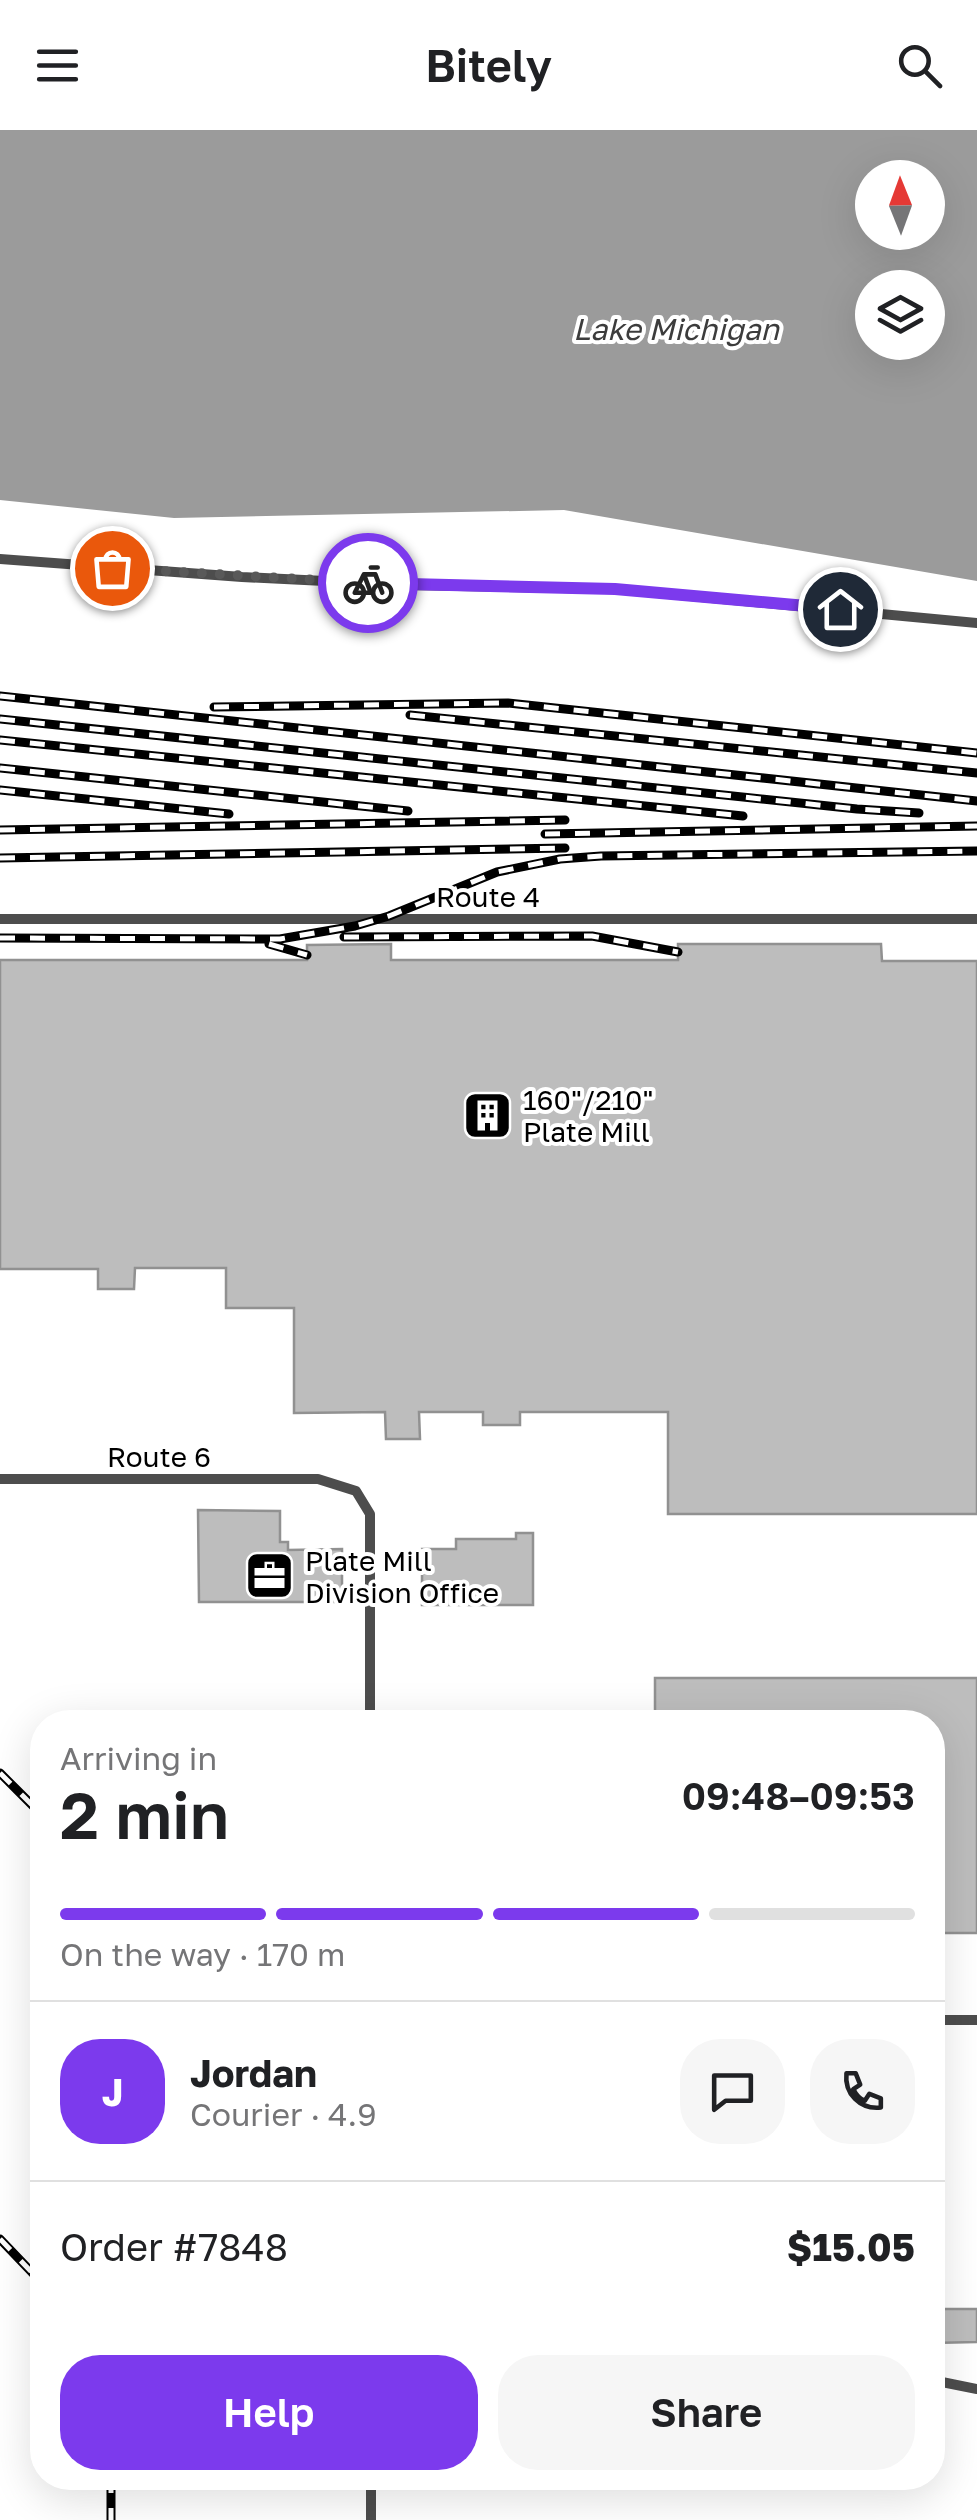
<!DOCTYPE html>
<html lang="en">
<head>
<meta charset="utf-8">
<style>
  :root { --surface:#fff; --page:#f6f6f6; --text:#202124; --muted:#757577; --line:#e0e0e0; --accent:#7c3aed }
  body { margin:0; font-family:"Golos Text",sans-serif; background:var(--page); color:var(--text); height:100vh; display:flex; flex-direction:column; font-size:38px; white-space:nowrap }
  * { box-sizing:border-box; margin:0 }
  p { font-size:32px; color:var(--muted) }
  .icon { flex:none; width:55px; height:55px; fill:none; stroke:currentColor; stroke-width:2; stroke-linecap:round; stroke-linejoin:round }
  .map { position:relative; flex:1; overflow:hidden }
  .drawer { position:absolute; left:30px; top:1580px; width:915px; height:780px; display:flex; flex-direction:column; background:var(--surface); border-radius:40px; box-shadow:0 10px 40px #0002 }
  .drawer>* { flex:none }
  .needle { width:65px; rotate:359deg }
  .controls { position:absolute; left:855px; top:30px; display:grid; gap:20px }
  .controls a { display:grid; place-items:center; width:90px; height:90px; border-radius:50%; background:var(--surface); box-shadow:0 10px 40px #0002; font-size:50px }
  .pin { position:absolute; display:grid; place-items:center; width:85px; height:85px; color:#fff; margin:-42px; border:5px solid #fff; border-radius:50%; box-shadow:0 2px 10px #0007 }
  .courier { position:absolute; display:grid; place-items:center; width:100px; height:100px; margin:-50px; border:8px solid #7c3aed; border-radius:50%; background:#fff; color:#222; box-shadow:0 2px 12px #0007 }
  .head em { font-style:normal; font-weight:600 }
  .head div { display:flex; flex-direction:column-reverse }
  .head { display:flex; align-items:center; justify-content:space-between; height:170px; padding:0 30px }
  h1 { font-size:65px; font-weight:600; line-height:75px }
  .bar { display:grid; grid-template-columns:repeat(4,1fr); gap:15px 10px; align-content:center; height:120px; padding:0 30px }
  .bar i { height:12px; border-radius:8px; background:var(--line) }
  .bar .on { background:var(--accent) }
  .bar p { grid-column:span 4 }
  .line { display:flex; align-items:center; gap:25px; padding:0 30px; border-top:2px solid var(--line) }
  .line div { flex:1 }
  .round { display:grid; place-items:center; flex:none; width:105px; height:105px; border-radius:40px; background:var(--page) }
  .button { display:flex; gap:20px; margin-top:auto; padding:20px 30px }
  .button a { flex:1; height:115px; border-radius:40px; background:var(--accent); color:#fff; font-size:40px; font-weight:600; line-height:115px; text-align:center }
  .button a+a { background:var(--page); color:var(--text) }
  header { display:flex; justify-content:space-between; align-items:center; height:130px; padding:0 30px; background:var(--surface); font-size:45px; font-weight:600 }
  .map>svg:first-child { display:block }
  .water { fill:#9b9b9b; fill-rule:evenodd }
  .building { fill:#bdbdbd; stroke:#919191; stroke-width:2.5 }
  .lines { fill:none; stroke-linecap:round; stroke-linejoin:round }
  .minor { stroke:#4d4d4d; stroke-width:10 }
  .rail-casing { stroke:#000; stroke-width:9 }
  .rail { stroke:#fff; stroke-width:5; stroke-dasharray:15; stroke-linecap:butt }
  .done { stroke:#595959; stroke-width:10; stroke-dasharray:0 18 }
  .route { stroke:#7c3aed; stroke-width:12 }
  .labels { text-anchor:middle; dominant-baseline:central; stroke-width:8; stroke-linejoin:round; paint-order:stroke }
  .street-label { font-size:28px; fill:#000; stroke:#fff }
  .poi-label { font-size:28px; fill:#000; stroke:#fff; text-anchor:start }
  .water-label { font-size:30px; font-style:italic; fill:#3c3c3c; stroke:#fff }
</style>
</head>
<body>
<header><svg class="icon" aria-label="menu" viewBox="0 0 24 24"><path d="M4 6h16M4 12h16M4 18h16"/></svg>Bitely<svg class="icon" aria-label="search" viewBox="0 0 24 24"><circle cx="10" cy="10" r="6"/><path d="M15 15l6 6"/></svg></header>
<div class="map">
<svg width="977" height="2390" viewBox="0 0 977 2390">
  <rect width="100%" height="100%" fill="#fff"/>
  <path class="water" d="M 0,0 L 977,0 L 977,451 L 564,380 L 174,388 L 0,370 ZM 872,48 L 928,48 L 928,102 L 872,102 ZM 872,158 L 928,158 L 928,212 L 872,212 Z"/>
  <path class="building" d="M 391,814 L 391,830 L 678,830 L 678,814 L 881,814 L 882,831 L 977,831 L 977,1384 L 668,1384 L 668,1282 L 520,1282 L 520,1295 L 483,1295 L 483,1282 L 419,1282 L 420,1309 L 386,1309 L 385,1282 L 294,1283 L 294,1178 L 226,1178 L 226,1138 L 135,1138 L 134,1159 L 98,1159 L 98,1139 L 0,1139 L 0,830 L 307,830 L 307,815 Z
    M 198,1380 L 280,1381 L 280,1412 L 288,1412 L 288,1420 L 342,1419 L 342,1472 L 199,1472 Z
    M 516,1403 L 533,1403 L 533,1475 L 422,1475 L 422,1419 L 456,1419 L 456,1409 L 516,1409 Z
    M 655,1548 L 977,1548 L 977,1803 L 932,1803 L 932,1592 L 655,1592 Z
    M 932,2179 L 977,2179 L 977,2212 L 932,2213 Z"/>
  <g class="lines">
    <path class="minor" d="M 0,429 L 242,447 L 405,455 L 615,459 L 977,493
      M 0,789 L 977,789
      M 0,1349 L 318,1349 L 356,1361 L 370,1384 L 370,1592
      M 932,1890 L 977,1890
      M 932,2250 L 977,2259
      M 371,2348 L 371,2390"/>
    <defs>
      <path id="rail" d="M 0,566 L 977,671
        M 214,577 L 508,573 L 977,623
        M 410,585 L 977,643
        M 0,589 L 857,679 L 919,683
        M 0,610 L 743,686
        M 0,638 L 408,681
        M 0,660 L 229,684
        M 0,700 L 565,690
        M 545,704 L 977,696
        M 0,728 L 565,718
        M 344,807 L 592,806 L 678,822
        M 0,808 L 280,809 L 355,796 L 389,786 L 497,742 L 560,729 L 601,726 L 977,721
        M 269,814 L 307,825
        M 0,1643 L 42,1685
        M 0,2109 L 42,2153
        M 111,2348 L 111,2390"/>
    </defs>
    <use href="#rail" class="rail-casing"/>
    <use href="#rail" class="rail"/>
  </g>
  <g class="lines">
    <path class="done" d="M 112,438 L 368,453"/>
    <path class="route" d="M 368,453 L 615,459 L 840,479"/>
  </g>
  <defs>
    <symbol id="building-square" viewBox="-11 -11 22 22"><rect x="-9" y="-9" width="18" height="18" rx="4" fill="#000" stroke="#fff"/><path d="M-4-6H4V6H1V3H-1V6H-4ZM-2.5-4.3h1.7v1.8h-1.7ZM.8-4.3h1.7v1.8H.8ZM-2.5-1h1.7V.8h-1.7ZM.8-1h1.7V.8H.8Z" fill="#fff"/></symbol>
    <symbol id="office-square" viewBox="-11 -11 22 22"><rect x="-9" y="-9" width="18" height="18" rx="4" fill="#000" stroke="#fff"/><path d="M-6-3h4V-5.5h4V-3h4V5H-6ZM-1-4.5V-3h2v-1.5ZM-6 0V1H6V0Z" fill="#fff"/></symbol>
  </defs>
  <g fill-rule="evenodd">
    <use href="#building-square" x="460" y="958" width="55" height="55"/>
    <use href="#office-square" x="242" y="1418" width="55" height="55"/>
  </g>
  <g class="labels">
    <g class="street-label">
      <text x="488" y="766">Route 4</text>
      <text x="159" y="1326">Route 6</text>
    </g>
    <g class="poi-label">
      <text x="523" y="969">160"/210"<tspan x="523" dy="32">Plate Mill</tspan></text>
      <text x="305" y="1430">Plate Mill<tspan x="305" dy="32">Division Office</tspan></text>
    </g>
    <g class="water-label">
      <text x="676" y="199">Lake Michigan</text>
    </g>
  </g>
</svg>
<div class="controls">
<a><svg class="needle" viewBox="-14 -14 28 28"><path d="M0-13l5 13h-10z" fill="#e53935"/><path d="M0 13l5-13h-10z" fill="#757577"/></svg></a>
<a><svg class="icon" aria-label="layers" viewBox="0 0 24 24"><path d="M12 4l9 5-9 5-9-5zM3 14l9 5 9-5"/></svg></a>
</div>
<div class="pin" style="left:112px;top:438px;background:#ea580c"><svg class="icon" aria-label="bag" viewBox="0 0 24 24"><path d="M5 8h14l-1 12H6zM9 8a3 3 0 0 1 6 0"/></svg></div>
<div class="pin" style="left:840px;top:479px;background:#1f2937"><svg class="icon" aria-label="home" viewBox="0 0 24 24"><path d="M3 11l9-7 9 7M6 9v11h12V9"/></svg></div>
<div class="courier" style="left:368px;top:453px"><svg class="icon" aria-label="bike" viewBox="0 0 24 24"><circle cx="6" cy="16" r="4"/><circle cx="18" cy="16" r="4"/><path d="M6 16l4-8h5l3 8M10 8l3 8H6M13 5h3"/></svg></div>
<section class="drawer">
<div class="head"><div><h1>2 min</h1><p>Arriving in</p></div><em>09:48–09:53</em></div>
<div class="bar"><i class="on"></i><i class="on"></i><i class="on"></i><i></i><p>On the way · 170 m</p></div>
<div class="line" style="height:180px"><b class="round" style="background:var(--accent);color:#fff">J</b><div><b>Jordan</b><p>Courier · 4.9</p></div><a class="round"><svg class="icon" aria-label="chat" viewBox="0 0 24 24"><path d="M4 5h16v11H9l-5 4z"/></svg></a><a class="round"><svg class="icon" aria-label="phone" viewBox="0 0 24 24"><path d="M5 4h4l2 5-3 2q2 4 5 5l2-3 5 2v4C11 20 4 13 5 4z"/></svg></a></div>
<div class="line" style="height:130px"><div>Order #7848</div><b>$15.05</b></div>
<div class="button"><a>Help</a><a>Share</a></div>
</section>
</div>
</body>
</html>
